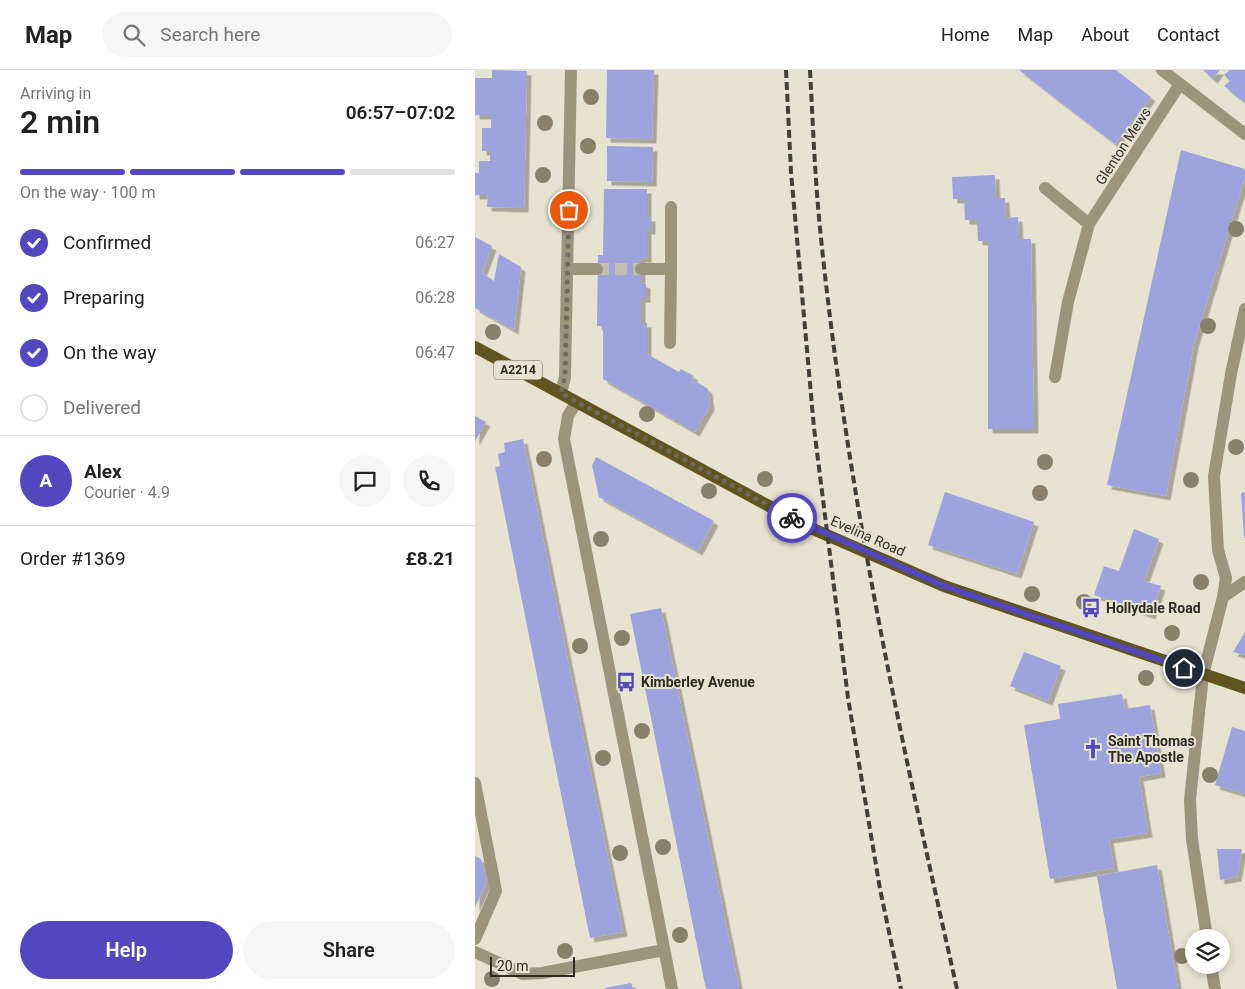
<!DOCTYPE html>
<html lang="en">
<head>
<meta charset="utf-8">
<style>
  :root { --surface:#fff; --page:#f6f6f6; --text:#222; --muted:#767676; --line:#e0e0e0; --accent:#5247be }
  body { margin:0; font-family:Roboto,sans-serif; background:var(--page); color:var(--text); height:100vh; display:flex; flex-direction:column; font-size:19px; white-space:nowrap }
  * { box-sizing:border-box; margin:0 }
  p { font-size:16px; color:var(--muted) }
  .icon { flex:none; width:28px; height:28px; fill:none; stroke:currentColor; stroke-width:2; stroke-linecap:round; stroke-linejoin:round }
  .map { position:relative; flex:1; overflow:hidden }
  .sheet { display:flex; flex-direction:column; background:var(--surface); width:475px }
  .sheet>* { flex:none }
  .buttons { position:absolute; left:710px; top:859px; display:grid; gap:10px }
  .buttons a { display:grid; place-items:center; width:45px; height:45px; border-radius:50%; background:var(--surface); box-shadow:0 2px 8px #0003; font-size:25px }
  .scale { position:absolute; left:15px; bottom:12px; width:85px; box-sizing:border-box; padding-left:5px; border:2px solid #2c2b24; border-top:0; font-size:14px; line-height:18px; white-space:nowrap; color:#2c2b24; -webkit-text-stroke:4px #e7e3d1; paint-order:stroke }
  .pin { position:absolute; display:grid; place-items:center; width:42px; height:42px; color:#fff; margin:-21px; border:2px solid #fff; border-radius:50%; box-shadow:0 1px 5px #0007 }
  .courier { position:absolute; display:grid; place-items:center; width:50px; height:50px; margin:-25px; border:4px solid #5247be; border-radius:50%; background:#fff; color:#222; box-shadow:0 1px 6px #0007 }
  .headline em { font-style:normal; font-weight:600 }
  .headline div { display:flex; flex-direction:column-reverse }
  .headline { display:flex; align-items:center; justify-content:space-between; height:85px; padding:0 20px }
  h1 { font-size:32px; font-weight:600; line-height:38px }
  .bar { display:grid; grid-template-columns:repeat(4,1fr); gap:8px 5px; align-content:center; height:60px; padding:0 20px }
  .bar i { height:6px; border-radius:4px; background:var(--line) }
  .bar .on { background:var(--accent) }
  .bar p { grid-column:span 4 }
  .line { display:flex; align-items:center; gap:12px; padding:0 20px; border-top:1px solid var(--line) }
  .line div { flex:1 }
  .round { display:grid; place-items:center; flex:none; width:52px; height:52px; border-radius:26px; background:var(--page) }
  ol { padding:0 20px; list-style:none }
  li { display:flex; align-items:center; gap:15px; height:55px }
  li p { margin-inline-start:auto }
  li .icon { padding:5px; border-radius:50%; background:var(--accent); color:#fff; stroke-width:4 }
  li:last-child { color:var(--muted) }
  li i { width:28px; height:28px; border:2px solid var(--line); border-radius:50% }
  .primary-button { display:flex; gap:10px; margin-top:auto; padding:10px 20px }
  .primary-button a { flex:1; height:58px; border-radius:30px; background:var(--accent); color:#fff; font-size:20px; font-weight:600; line-height:58px; text-align:center }
  .primary-button a+a { background:var(--page); color:var(--text) }
  header { display:flex; align-items:center; gap:30px; box-sizing:border-box; height:70px; padding:0 25px; background:var(--surface); border-bottom:1px solid var(--line) }
  header strong { font-size:24px }
  nav { display:flex; gap:28px; margin-inline-start:auto; font-size:18px }
  .search { width:350px; height:45px; background:var(--page); display:flex; align-items:center; gap:12px; box-sizing:border-box; padding:0 18px; border-radius:28px; color:var(--muted); font-size:19px }
  main { display:flex; flex:1; min-height:0 }
  .map>svg:first-child { display:block }
  .building { fill:#9fa3dd; filter:url(#shadow) }
  .lines { fill:none; stroke-linecap:round; stroke-linejoin:round }
  .minor-tunnel { stroke:#c2beae; stroke-width:12; stroke-dasharray:12 6; stroke-linecap:butt }
  .minor { stroke:#9b957b; stroke-width:12 }
  .major { stroke:#605521; stroke-width:12 }
  .rail { stroke:#424138; stroke-width:4; stroke-dasharray:8 4; stroke-linecap:butt }
  .tree { fill:#868168 }
  .done { stroke:#6d6b61; stroke-width:5; stroke-dasharray:0 9 }
  .route { stroke:#5247be; stroke-width:6 }
  .labels { text-anchor:middle; dominant-baseline:central; stroke-width:4; stroke-linejoin:round; paint-order:stroke }
  .shield { fill:#e7e3d1; stroke:#646258; stroke-width:1 }
  .shield-label { font-size:12px; font-weight:bold; fill:#2c2b24 }
  .street-label { font-size:14px; fill:#2c2b24; stroke:#e7e3d1 }
  .poi-label { font-size:14px; font-weight:bold; fill:#2c2b24; stroke:#e7e3d1; text-anchor:start }
</style>
</head>
<body>
<header>
<strong>Map</strong>
<div class="search"><svg class="icon" aria-label="search" viewBox="0 0 24 24"><circle cx="10" cy="10" r="6"/><path d="M15 15l6 6"/></svg>Search here</div>
<nav><a>Home</a><a>Map</a><a>About</a><a>Contact</a></nav>
</header>
<main>
<section class="sheet">
<div class="headline"><div><h1>2 min</h1><p>Arriving in</p></div><em>06:57–07:02</em></div>
<div class="bar"><i class="on"></i><i class="on"></i><i class="on"></i><i></i><p>On the way · 100 m</p></div>
<ol>
<li><svg class="icon" aria-label="check" viewBox="0 0 24 24"><path d="M5 12l5 5 9-10"/></svg>Confirmed<p>06:27</p></li>
<li><svg class="icon" aria-label="check" viewBox="0 0 24 24"><path d="M5 12l5 5 9-10"/></svg>Preparing<p>06:28</p></li>
<li><svg class="icon" aria-label="check" viewBox="0 0 24 24"><path d="M5 12l5 5 9-10"/></svg>On the way<p>06:47</p></li>
<li><i></i>Delivered</li>
</ol>
<div class="line" style="height:90px"><b class="round" style="background:var(--accent);color:#fff">A</b><div><b>Alex</b><p>Courier · 4.9</p></div><a class="round"><svg class="icon" aria-label="chat" viewBox="0 0 24 24"><path d="M4 5h16v11H9l-5 4z"/></svg></a><a class="round"><svg class="icon" aria-label="phone" viewBox="0 0 24 24"><path d="M5 4h4l2 5-3 2q2 4 5 5l2-3 5 2v4C11 20 4 13 5 4z"/></svg></a></div>
<div class="line" style="height:65px"><div>Order #1369</div><b>£8.21</b></div>
<div class="primary-button"><a>Help</a><a>Share</a></div>
</section>
<div class="map">
<svg width="770" height="919" viewBox="0 0 770 919">
  <defs>
    <filter id="shadow"><feDropShadow dx="4.5" dy="4.5" stdDeviation="0" flood-color="#0004"/></filter>
  </defs>
  <rect width="100%" height="100%" fill="#e7e3d1"/>
  <path class="building" d="M 17,0 L 52,1 L 49,138 L 12,137 L 13,125 L 0,125 L 0,103 L 4,103 L 4,91 L 15,91 L 15,81 L 7,81 L 7,58 L 16,58 L 16,45 L 0,45 L 0,8 L 17,8 Z
    M 132,0 L 179,0 L 177,69 L 131,68 Z
    M 544,0 L 641,0 L 676,27 L 640,74 Z
    M 728,0 L 745,0 L 738,9 Z
    M 755,0 L 770,0 L 770,33 L 749,16 L 755,11 L 749,5 Z
    M 132,76 L 178,77 L 177,112 L 132,111 Z
    M 706,80 L 770,99 L 770,107 L 719,274 L 691,426 L 632,415 Z
    M 520,105 L 521,128 L 530,128 L 531,148 L 543,147 L 544,169 L 556,169 L 559,359 L 513,359 L 513,171 L 503,171 L 502,150 L 490,150 L 489,129 L 478,129 L 477,107 Z
    M 129,119 L 172,119 L 172,147 L 176,147 L 176,160 L 172,160 L 172,188 L 166,188 L 166,213 L 171,214 L 171,228 L 166,228 L 166,253 L 172,253 L 172,284 L 204,302 L 206,299 L 219,306 L 217,309 L 233,319 L 235,336 L 220,362 L 128,309 L 128,256 L 122,256 L 123,185 L 128,185 Z
    M 0,167 L 17,176 L 7,203 L 19,211 L 24,184 L 46,197 L 39,260 L 0,238 Z
    M 0,346 L 11,352 L 0,371 Z
    M 48,369 L 148,862 L 115,868 L 20,397 L 25,396 L 23,384 L 30,382 L 29,373 Z
    M 121,387 L 239,451 L 223,481 L 124,427 L 117,396 Z
    M 470,422 L 559,452 L 542,504 L 453,475 Z
    M 770,422 L 770,468 L 769,468 L 766,423 Z
    M 659,459 L 684,469 L 669,511 L 686,516 L 676,545 L 619,525 L 629,496 L 644,501 Z
    M 186,538 L 260,898 L 264,919 L 231,919 L 228,905 L 155,544 Z
    M 770,562 L 770,585 L 758,582 Z
    M 549,582 L 586,596 L 573,631 L 535,616 Z
    M 647,624 L 650,639 L 675,635 L 686,703 L 664,707 L 673,763 L 634,769 L 639,798 L 575,809 L 549,655 L 585,649 L 583,634 Z
    M 757,657 L 770,661 L 770,724 L 740,715 Z
    M 742,779 L 767,779 L 762,807 L 745,810 Z
    M 0,786 L 6,789 L 12,812 L 0,837 Z
    M 682,795 L 703,919 L 642,919 L 622,806 Z
    M 156,913 L 158,919 L 130,919 L 130,918 Z"/>
  <g class="lines">
    <path class="minor-tunnel" d="M 122,199 L 166,199"/>
    <path class="minor" d="M 687,0 L 770,64
      M 570,118 L 614,154 L 705,14
      M 92,199 L 122,199
      M 166,199 L 196,199 L 195,273
      M 196,199 L 196,137
      M 580,307 L 593,232 L 614,154
      M 86,323 L 90,307 L 96,0
      M 101,333 L 93,346 L 89,369 L 197,919
      M 748,527 L 770,512
      M 0,713 L 21,821 L 0,869
      M 732,868 L 717,769 L 715,730 L 728,605 L 748,527 L 751,508 L 743,480 L 739,406 L 756,304 L 770,239
      M 0,882 L 48,904 L 67,903 L 189,880
      M 736,895 L 740,919"/>
    <path class="major" d="M 0,277 L 331,456 L 469,516 L 770,618"/>
    <path class="rail" d="M 311,0 L 316,102 L 339,358 L 373,628 L 405,819 L 426,919
      M 335,0 C 338,56 340,112 346,168 C 372,422 426,671 482,919"/>
  </g>
  <g class="tree">
    <circle cx="116" cy="27" r="8"/>
    <circle cx="70" cy="53" r="8"/>
    <circle cx="113" cy="76" r="8"/>
    <circle cx="68" cy="105" r="8"/>
    <circle cx="761" cy="159" r="8"/>
    <circle cx="733" cy="256" r="8"/>
    <circle cx="18" cy="262" r="8"/>
    <circle cx="172" cy="344" r="8"/>
    <circle cx="761" cy="377" r="8"/>
    <circle cx="69" cy="389" r="8"/>
    <circle cx="570" cy="392" r="8"/>
    <circle cx="290" cy="409" r="8"/>
    <circle cx="716" cy="410" r="8"/>
    <circle cx="234" cy="421" r="8"/>
    <circle cx="565" cy="423" r="8"/>
    <circle cx="126" cy="469" r="8"/>
    <circle cx="726" cy="512" r="8"/>
    <circle cx="557" cy="524" r="8"/>
    <circle cx="609" cy="532" r="8"/>
    <circle cx="697" cy="563" r="8"/>
    <circle cx="147" cy="568" r="8"/>
    <circle cx="105" cy="576" r="8"/>
    <circle cx="671" cy="608" r="8"/>
    <circle cx="167" cy="661" r="8"/>
    <circle cx="128" cy="688" r="8"/>
    <circle cx="735" cy="705" r="8"/>
    <circle cx="188" cy="777" r="8"/>
    <circle cx="145" cy="783" r="8"/>
    <circle cx="205" cy="865" r="8"/>
    <circle cx="90" cy="881" r="8"/>
    <circle cx="707" cy="886" r="8"/>
    <circle cx="17" cy="909" r="8"/>
  </g>
  <g class="lines">
    <path class="done" d="M 94,140 L 90,306 L 86,323 L 317,448"/>
    <path class="route" d="M 317,448 L 469,516 L 709,598"/>
  </g>
  <defs>
    <symbol id="bus-bare" viewBox="-9 -9 18 18"><path d="M-5-6H5V4H4V6H2V4H-2V6H-4V4H-5ZM-3.5-4V0h7V-4ZM-3.5 1.2v1.5H-2V1.2ZM2 1.2v1.5H3.5V1.2Z" fill="#5247be" stroke="#e7e3d1" stroke-width="2.5" paint-order="stroke"/></symbol>
    <symbol id="church-bare" viewBox="-9 -9 18 18"><path d="M-1.2-6h2.4v3.5h3.3v2.4h-3.3V6h-2.4V-.1h-3.3v-2.4h3.3Z" fill="#5247be" stroke="#e7e3d1" stroke-width="2.5" paint-order="stroke"/></symbol>
  </defs>
  <g fill-rule="evenodd">
    <use href="#bus-bare" x="602" y="524" width="28" height="28"/>
    <use href="#bus-bare" x="137" y="598" width="28" height="28"/>
    <use href="#church-bare" x="604" y="665" width="28" height="28"/>
  </g>
  <g class="labels">
    <rect class="shield" x="19" y="290.5" width="48" height="19" rx="4"/>
    <g class="shield-label">
      <text x="43" y="300">A2214</text>
    </g>
    <g class="street-label">
      <text transform="translate(648 76) rotate(-57)">Glenton Mews</text>
      <text transform="translate(393 466) rotate(24)">Evelina Road</text>
    </g>
    <g class="poi-label">
      <text x="631" y="538">Hollydale Road</text>
      <text x="166" y="612">Kimberley Avenue</text>
      <text x="633" y="671">Saint Thomas<tspan x="633" dy="16">The Apostle</tspan></text>
    </g>
  </g>
</svg>
<div class="buttons">
<a><svg class="icon" aria-label="layers" viewBox="0 0 24 24"><path d="M12 4l9 5-9 5-9-5zM3 14l9 5 9-5"/></svg></a>
</div>
<div class="scale">20 m</div>
<div class="pin" style="left:94px;top:140px;background:#ea580c"><svg class="icon" aria-label="bag" viewBox="0 0 24 24"><path d="M5 8h14l-1 12H6zM9 8a3 3 0 0 1 6 0"/></svg></div>
<div class="pin" style="left:709px;top:598px;background:#1f2937"><svg class="icon" aria-label="home" viewBox="0 0 24 24"><path d="M3 11l9-7 9 7M6 9v11h12V9"/></svg></div>
<div class="courier" style="left:317px;top:448px"><svg class="icon" aria-label="bike" viewBox="0 0 24 24"><circle cx="6" cy="16" r="4"/><circle cx="18" cy="16" r="4"/><path d="M6 16l4-8h5l3 8M10 8l3 8H6M13 5h3"/></svg></div>
</div>
</main>
</body>
</html>
